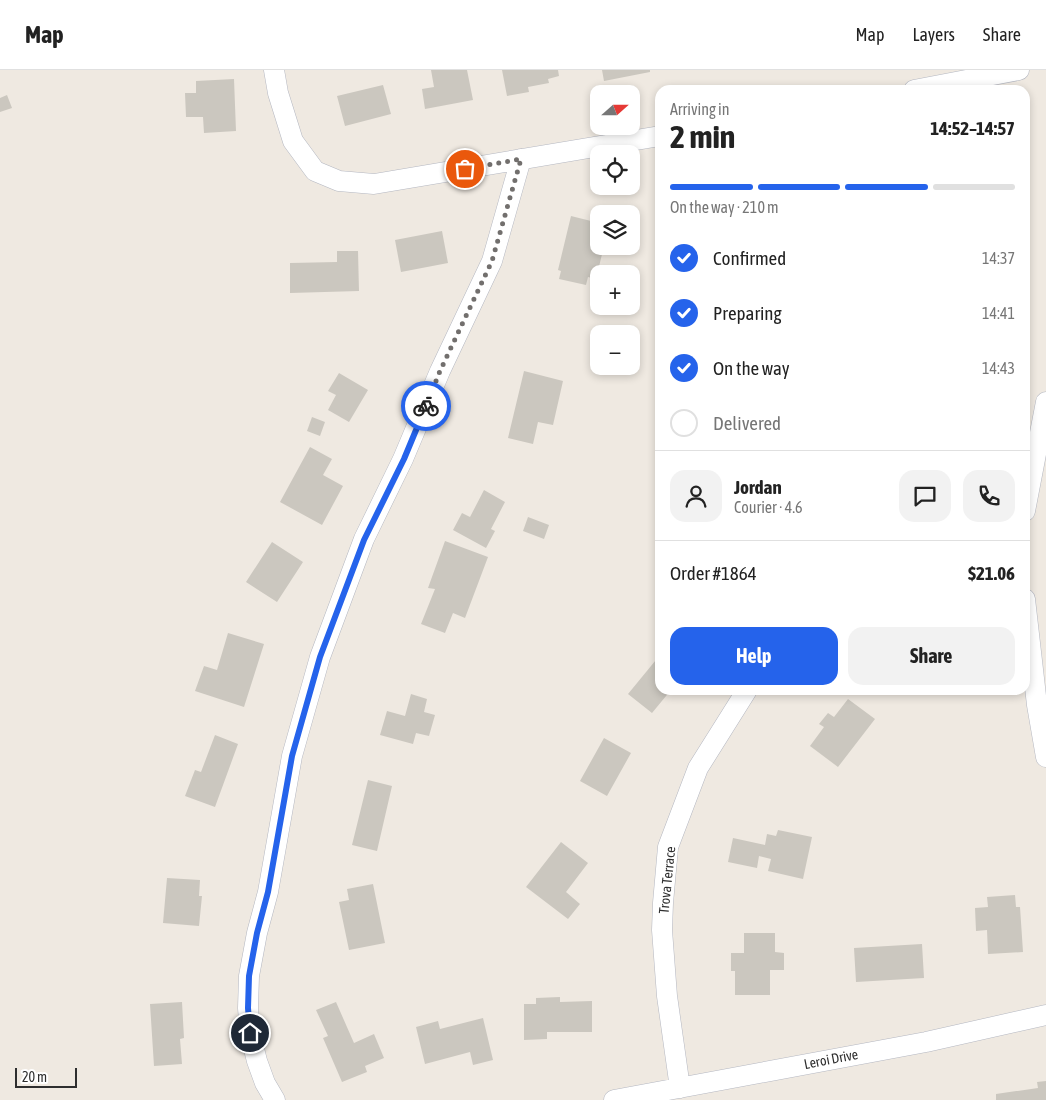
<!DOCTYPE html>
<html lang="en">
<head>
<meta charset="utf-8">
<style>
  :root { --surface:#fff; --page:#f2f2f2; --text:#222; --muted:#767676; --line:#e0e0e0; --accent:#2563eb }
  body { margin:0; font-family:"Asap Condensed",sans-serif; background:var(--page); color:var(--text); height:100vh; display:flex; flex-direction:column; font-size:19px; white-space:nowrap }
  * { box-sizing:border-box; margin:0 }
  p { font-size:16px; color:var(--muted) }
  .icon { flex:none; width:28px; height:28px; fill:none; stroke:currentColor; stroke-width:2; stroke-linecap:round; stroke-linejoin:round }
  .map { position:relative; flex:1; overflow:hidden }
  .details { position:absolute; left:655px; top:15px; width:375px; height:610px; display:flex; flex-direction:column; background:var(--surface); border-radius:15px; box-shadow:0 2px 8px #0003 }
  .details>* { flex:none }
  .needle { width:32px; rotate:69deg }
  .buttons { position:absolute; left:590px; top:15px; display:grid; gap:10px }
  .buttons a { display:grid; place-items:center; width:50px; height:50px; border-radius:10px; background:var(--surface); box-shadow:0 2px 8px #0003; font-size:25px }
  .scale { position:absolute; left:15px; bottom:12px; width:62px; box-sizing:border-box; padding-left:5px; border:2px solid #2e2e2e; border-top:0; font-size:14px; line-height:18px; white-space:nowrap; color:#2e2e2e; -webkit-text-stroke:4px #fff; paint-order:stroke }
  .pin { position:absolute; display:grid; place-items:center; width:42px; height:42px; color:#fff; margin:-21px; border:2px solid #fff; border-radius:50%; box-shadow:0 1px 5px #0007 }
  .courier { position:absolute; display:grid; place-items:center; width:50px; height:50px; margin:-25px; border:4px solid #2563eb; border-radius:50%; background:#fff; color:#222; box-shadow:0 1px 6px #0007 }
  .overview em { font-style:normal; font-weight:700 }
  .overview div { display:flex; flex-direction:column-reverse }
  .overview { display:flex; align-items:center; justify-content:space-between; height:85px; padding:0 15px }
  h1 { font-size:32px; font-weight:700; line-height:38px }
  .bar { display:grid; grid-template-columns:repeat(4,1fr); gap:8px 5px; align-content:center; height:60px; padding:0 15px }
  .bar i { height:6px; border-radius:4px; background:var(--line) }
  .bar .selected { background:var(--accent) }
  .bar p { grid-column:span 4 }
  .line { display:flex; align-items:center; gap:12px; padding:0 15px; border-top:1px solid var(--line) }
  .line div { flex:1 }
  .round { display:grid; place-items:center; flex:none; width:52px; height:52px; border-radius:15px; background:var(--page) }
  ol { padding:0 15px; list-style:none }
  li { display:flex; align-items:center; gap:15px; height:55px }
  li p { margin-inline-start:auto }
  li .icon { padding:5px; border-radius:50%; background:var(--accent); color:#fff; stroke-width:4 }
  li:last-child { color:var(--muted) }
  li i { width:28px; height:28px; border:2px solid var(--line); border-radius:50% }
  .button { display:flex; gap:10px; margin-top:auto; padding:10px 15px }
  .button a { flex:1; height:58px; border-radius:15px; background:var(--accent); color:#fff; font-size:20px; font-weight:700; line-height:58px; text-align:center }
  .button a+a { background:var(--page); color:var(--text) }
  header { display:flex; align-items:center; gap:30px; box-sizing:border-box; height:70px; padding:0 25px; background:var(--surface); border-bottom:1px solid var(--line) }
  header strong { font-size:24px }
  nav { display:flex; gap:28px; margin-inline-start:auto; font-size:18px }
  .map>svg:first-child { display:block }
  .building { fill:#cbc7bf }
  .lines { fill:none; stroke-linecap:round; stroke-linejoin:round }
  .street-casing { stroke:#b4b7c1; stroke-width:21 }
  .street { stroke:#fff; stroke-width:20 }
  .done { stroke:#726f6d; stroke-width:5; stroke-dasharray:0 9 }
  .route { stroke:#2563eb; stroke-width:6 }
  .labels { text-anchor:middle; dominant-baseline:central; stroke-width:5; stroke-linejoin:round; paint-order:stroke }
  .street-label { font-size:14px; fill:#2e2e2e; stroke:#fff }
</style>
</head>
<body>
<header>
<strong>Map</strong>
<nav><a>Map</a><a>Layers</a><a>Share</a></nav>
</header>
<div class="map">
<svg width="1046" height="1030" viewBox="0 0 1046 1030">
  <rect width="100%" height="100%" fill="#efe9e1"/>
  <path class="building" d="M 431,0 L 467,0 L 473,30 L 425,39 L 422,19 L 434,17 Z
    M 502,0 L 558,0 L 559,6 L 548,9 L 549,13 L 528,17 L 529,22 L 507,26 Z
    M 602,0 L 650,0 L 650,2 L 604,11 Z
    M 234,9 L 236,61 L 204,63 L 203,47 L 186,47 L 185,23 L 196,23 L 196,11 Z
    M 383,15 L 391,44 L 345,56 L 337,26 Z
    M 7,25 L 12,38 L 0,42 L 0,28 Z
    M 571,146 L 599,153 L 597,166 L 599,166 L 599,176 L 604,176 L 596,209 L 588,207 L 586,215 L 559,209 L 561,201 L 558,200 Z
    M 442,161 L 448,193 L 401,202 L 395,170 Z
    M 337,181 L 358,181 L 359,221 L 290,223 L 290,193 L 337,192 Z
    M 524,301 L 563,311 L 553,355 L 538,352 L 533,374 L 508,368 Z
    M 339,303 L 368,320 L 349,352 L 328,340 L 336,325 L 328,321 Z
    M 312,347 L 325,352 L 320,366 L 307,361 Z
    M 310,377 L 332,389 L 323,405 L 343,416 L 322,455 L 280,432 Z
    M 484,420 L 505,432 L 491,459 L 495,461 L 486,478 L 453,460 L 462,443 L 470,447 Z
    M 528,447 L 549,455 L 544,469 L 523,461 Z
    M 445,471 L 488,487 L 465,548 L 453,543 L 445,563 L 421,554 L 435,519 L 428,518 Z
    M 272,472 L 303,492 L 277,532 L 246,512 Z
    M 228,563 L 264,574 L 244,637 L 195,621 L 204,596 L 217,600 Z
    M 660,585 L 660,620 L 671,620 L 652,643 L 628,624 Z
    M 411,624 L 427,629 L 424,642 L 435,645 L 429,666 L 416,663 L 413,674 L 380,665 L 387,641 L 405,646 Z
    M 848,629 L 875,649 L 838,697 L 810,676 L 824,657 L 819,654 L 828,643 L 834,647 Z
    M 215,665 L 238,674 L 215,737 L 185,726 L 195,700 L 201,702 Z
    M 604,668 L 631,683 L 607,726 L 580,711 Z
    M 368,710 L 392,716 L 377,781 L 352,775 Z
    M 778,760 L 812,767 L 803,809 L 768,801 L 771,789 L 759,786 L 757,798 L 728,792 L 733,768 L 765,775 L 767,764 L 776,766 Z
    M 561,772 L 588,793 L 566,822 L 580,834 L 568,849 L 526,817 Z
    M 167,808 L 200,810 L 199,826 L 202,826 L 199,856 L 163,853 Z
    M 373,814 L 385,873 L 349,880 L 339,832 L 349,830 L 347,819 Z
    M 1015,825 L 1016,837 L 1020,837 L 1023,882 L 988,884 L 987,860 L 976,861 L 975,838 L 988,837 L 987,827 Z
    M 744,863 L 775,863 L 775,882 L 784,883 L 784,900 L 770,900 L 770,925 L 735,925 L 735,901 L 731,901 L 731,883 L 744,883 Z
    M 922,874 L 924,908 L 856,912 L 854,878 Z
    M 560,927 L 560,932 L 592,931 L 592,962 L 547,962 L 547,969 L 524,970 L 524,934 L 536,934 L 536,928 Z
    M 182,932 L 184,968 L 180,969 L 182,994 L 154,996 L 150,934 Z
    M 336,932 L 354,973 L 374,964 L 384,988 L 365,996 L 367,1002 L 342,1012 L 323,968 L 328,966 L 316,940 Z
    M 483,948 L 493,990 L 473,995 L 470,982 L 425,994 L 416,957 L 438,951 L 440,959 Z
    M 1046,1011 L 1046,1030 L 996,1030 L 996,1024 L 1038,1018 L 1037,1012 Z"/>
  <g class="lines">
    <defs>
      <path id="street" d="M 274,0 L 278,23 L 293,71 L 315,101 L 339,111 L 374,114 L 660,66
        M 914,20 L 1019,0
        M 1025,441 L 1046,332
        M 1025,529 L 1037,635 L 1046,687
        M 680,1018 L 667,926 L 662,860 L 663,833 L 668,777 L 698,698 L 747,620
        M 275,1030 L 265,1013 L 257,991 L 250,963 L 248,938 L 249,906 L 257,863 L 268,822 L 292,686 L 320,587 L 364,469 L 403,389 L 440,301 L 492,191 L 521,89
        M 614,1030 L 926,972 L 1046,945"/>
    </defs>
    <use href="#street" class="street-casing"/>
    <use href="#street" class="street"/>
  </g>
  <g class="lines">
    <path class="done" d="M 426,336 L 440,301 L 492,191 L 521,89 L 465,99"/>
    <path class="route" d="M 250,963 L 248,938 L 249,906 L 257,863 L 268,822 L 292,686 L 320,587 L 364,470 L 404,389 L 426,336"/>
  </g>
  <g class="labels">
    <g class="street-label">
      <text transform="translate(667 810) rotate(-84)">Trova Terrace</text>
      <text transform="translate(831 989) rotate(-11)">Leroi Drive</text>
    </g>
  </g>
</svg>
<div class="buttons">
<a><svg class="needle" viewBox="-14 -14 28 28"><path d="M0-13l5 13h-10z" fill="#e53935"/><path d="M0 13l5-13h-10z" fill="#767676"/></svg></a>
<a><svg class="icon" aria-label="locate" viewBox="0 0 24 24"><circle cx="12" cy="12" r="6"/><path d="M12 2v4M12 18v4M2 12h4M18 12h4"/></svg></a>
<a><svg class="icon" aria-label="layers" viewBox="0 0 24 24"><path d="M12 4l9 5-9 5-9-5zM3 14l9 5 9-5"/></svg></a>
<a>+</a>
<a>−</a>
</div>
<div class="scale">20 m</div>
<div class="pin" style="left:465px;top:99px;background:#ea580c"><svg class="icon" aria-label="bag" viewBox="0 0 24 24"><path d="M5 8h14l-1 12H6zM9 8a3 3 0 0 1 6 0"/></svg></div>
<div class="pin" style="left:250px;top:963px;background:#1f2937"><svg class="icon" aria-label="home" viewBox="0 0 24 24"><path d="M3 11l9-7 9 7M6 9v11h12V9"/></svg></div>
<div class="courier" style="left:426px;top:336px"><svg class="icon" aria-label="bike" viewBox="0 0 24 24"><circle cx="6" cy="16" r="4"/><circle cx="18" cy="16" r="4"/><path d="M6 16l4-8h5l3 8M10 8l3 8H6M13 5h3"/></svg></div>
<section class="details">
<div class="overview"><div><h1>2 min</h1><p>Arriving in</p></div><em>14:52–14:57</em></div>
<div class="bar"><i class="selected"></i><i class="selected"></i><i class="selected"></i><i></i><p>On the way · 210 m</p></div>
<ol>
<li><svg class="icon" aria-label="check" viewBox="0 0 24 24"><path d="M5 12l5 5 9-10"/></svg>Confirmed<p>14:37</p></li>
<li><svg class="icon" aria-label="check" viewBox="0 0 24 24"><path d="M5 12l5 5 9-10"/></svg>Preparing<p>14:41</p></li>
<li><svg class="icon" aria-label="check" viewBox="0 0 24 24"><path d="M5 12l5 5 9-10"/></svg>On the way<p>14:43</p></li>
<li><i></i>Delivered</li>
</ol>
<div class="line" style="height:90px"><a class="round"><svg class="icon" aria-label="person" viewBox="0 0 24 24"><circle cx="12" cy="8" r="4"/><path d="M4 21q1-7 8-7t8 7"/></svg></a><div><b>Jordan</b><p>Courier · 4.6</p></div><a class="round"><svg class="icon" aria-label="chat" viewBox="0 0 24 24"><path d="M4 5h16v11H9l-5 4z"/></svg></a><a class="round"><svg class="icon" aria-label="phone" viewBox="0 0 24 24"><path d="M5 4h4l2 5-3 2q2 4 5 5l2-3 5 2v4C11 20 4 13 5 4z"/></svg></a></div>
<div class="line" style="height:65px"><div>Order #1864</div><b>$21.06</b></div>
<div class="button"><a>Help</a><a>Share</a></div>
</section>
</div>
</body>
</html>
